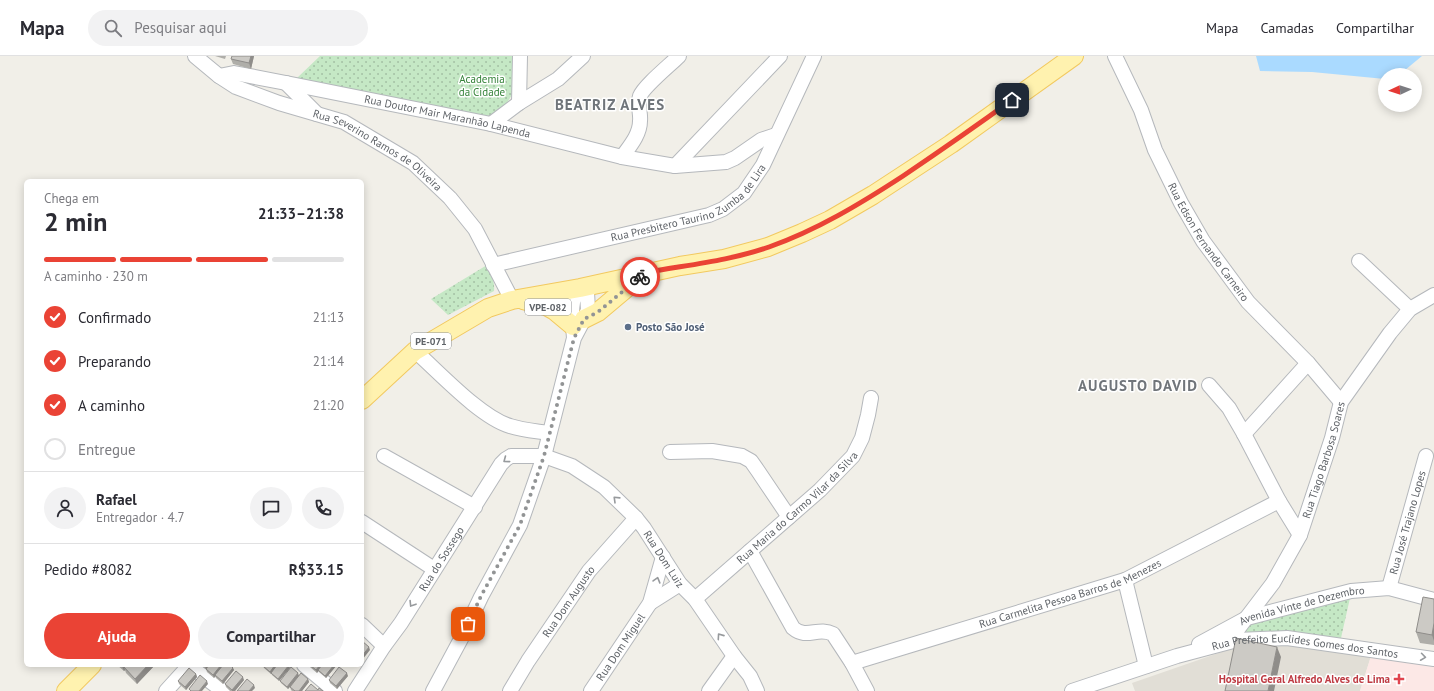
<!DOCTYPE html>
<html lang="pt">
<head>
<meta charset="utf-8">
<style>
  :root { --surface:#fff; --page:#f2f2f3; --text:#2b2b33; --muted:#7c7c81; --line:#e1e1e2; --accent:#ea4335 }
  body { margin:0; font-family:"PT Sans",sans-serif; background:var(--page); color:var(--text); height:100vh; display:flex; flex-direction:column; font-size:15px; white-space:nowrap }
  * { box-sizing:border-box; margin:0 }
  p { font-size:13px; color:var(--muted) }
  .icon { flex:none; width:22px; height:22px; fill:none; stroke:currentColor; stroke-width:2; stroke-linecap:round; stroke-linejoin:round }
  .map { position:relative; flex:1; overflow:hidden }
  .panel { position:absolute; left:24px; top:123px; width:340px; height:488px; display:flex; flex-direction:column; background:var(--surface); border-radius:6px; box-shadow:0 2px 10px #0003 }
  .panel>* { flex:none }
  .needle { width:26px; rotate:266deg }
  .fabs { position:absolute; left:1378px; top:12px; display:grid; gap:8px }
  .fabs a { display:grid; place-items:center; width:44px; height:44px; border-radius:50%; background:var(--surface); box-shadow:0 2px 10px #0003; font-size:20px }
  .pin { position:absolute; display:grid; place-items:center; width:34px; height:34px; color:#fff; margin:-17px; border-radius:8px; box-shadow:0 2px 6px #0006 }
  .courier { position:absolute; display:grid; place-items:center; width:40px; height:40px; margin:-20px; border:3px solid #ea4335; border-radius:50%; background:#fff; color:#222; box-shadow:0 1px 5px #0007 }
  .head em { font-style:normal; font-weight:600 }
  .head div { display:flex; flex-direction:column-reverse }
  .head { display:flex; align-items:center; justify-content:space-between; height:68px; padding:0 20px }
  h1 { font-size:26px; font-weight:600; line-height:30px }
  .bar { display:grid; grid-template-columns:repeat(4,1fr); gap:6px 4px; align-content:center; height:48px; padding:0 20px }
  .bar i { height:5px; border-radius:3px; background:var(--line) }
  .bar .current { background:var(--accent) }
  .bar p { grid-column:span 4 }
  .line { display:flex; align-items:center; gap:10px; padding:0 20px; border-top:1px solid var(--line) }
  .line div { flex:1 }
  .round { display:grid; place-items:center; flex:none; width:42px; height:42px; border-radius:21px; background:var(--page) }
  ol { padding:0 20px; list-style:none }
  li { display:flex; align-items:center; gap:12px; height:44px }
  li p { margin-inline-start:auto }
  li .icon { padding:4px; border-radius:50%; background:var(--accent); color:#fff; stroke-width:4 }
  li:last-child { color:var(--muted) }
  li i { width:22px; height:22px; border:2px solid var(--line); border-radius:50% }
  .action { display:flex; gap:8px; margin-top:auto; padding:8px 20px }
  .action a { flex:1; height:46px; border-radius:24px; background:var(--accent); color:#fff; font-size:16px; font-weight:600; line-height:46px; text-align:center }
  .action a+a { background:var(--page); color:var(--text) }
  header { display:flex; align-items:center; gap:24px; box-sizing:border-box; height:56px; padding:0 20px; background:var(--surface); border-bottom:1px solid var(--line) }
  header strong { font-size:19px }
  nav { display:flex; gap:22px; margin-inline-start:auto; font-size:14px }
  .search { width:280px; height:36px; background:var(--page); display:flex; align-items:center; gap:10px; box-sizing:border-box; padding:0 14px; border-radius:22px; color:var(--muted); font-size:15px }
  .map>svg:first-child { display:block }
  .education { fill:#e1ded6 }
  .medical { fill:#fce8e6 }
  .grass { fill:url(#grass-dots) }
  .water { fill:#aadaff }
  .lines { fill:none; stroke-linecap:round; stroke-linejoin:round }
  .minor-casing { stroke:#b5b8bc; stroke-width:16 }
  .major-casing { stroke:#f2c960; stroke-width:20 }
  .minor { stroke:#fff; stroke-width:14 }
  .major { stroke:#fff2af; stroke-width:18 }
  .wall { fill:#afaea9 }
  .shaded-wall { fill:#8f8d8a }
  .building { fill:#cccac5; stroke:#8f8d8a }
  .oneway { stroke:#979a9d }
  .done { stroke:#929495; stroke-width:4; stroke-dasharray:0 7.2 }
  .route { stroke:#ea4335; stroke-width:5 }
  .service-dot { fill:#5c6f8a; stroke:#fff; stroke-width:1.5 }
  .health-dot { fill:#e0444e; stroke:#fff; stroke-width:1.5 }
  .labels { text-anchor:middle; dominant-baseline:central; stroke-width:3; stroke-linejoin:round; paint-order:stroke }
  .shield { fill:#fff; stroke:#8f9295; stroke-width:1 }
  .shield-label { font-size:10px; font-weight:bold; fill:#5f6368 }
  .park-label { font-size:11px; fill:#348238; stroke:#fff }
  .street-label { font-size:11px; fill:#5f6368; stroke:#fff }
  .service-label { font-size:11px; font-weight:bold; fill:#4e5e75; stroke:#fff; text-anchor:start }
  .health-label { font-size:11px; font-weight:bold; fill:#be3a42; stroke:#fff; text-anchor:end }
  .district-label { font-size:15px; font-weight:bold; letter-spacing:1px; fill:#70757a; stroke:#fff }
</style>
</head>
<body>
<header>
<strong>Mapa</strong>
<div class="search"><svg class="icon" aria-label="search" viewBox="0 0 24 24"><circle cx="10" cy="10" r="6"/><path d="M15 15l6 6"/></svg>Pesquisar aqui</div>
<nav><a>Mapa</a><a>Camadas</a><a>Compartilhar</a></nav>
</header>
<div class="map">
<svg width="1434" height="635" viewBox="0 0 1434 635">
  <defs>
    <pattern id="grass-dots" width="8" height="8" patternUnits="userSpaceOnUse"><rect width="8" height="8" fill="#c5e8c5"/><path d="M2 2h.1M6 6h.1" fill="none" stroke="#a3c0a4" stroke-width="1.8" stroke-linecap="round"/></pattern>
  </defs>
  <rect width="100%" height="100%" fill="#f1efe8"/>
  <path class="education" d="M 1280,587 L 1371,600 L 1360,635 L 1135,635 L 1132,627 L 1236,591 Z"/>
  <path class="medical" d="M 1371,600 L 1434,611 L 1434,635 L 1360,635 Z"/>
  <path class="grass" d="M 320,0 L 517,0 L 513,37 L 505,50 L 496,59 L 484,60 L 297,22 Z
    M 487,209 C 491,218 495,225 494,235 L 448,259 L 431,243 Z
    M 1350,542 L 1341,582 L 1287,576 L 1245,577 L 1243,576 L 1248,568 Z"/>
  <path class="water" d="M 1256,0 L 1422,0 L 1399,19 L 1385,19 L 1385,23 L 1312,16 L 1260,15 Z"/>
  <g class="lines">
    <defs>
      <g id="minor">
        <path id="s1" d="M 195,0 L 219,20 L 236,31 L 279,47 L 344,66 L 413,107 L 450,142 L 475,173 L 512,244"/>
        <path id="s2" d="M 1115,0 L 1141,54 L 1155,94 L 1181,147 L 1203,185 L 1248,246 L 1308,307 L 1341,346"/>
        <path id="s3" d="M 219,20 L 234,17 L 286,27 L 491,68 L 622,101 L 675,110 L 726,106 L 735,102 L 761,84 L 776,79"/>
        <path d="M 286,27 L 317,58"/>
        <path d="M 519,47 L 520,0"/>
        <path d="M 491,68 L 519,47 L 558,23 L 583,0"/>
        <path d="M 622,101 C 629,91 640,79 640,65 C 641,58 637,48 640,40 C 644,30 670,9 679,0"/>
        <path d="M 675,110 L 780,0"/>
        <path d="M 1359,205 L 1410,253"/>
        <path id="s4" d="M 493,209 L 709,159 L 723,153 L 744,137 L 763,109 L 814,0"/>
        <path d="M 415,295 C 439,316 480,361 510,370 C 522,374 536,375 549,377"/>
        <path d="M 1209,329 L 1229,352 L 1244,378 L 1279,445 L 1300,479"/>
        <path d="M 1244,378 L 1308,307"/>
        <path d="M 670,396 L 712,395 L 742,400 L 751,405 L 758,415 L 789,461"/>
        <path d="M 384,400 L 475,451"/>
        <path d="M 362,466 L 434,513"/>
        <path d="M 750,495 L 793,572 C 807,584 818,570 833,578 L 852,607 L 867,635"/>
        <path d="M 1125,524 L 1146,610"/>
        <path id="s5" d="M 1389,532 L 1426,400"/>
        <path id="s6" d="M 695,543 L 820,434 L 853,400 L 862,382 L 868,359 L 871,342"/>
        <path d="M 650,547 L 680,528"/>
        <path d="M 362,569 L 384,590"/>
        <path id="s7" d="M 1235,584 L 1238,573 L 1273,527 L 1300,479 L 1332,382 L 1341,346 L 1390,277 L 1410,253 L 1434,239"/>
        <path id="s8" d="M 1199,588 L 1247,562 L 1351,535 L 1389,532 L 1434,544"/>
        <path id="s9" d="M 852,607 L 1125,524 L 1279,445"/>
        <path d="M 304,609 L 335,635"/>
        <path d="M 166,635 L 185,614 L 188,612 L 195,614 L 223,635"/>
        <path id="s10" d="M 355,635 L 384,590 L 401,567 L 501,408 L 506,403 L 511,400 L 544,400 L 572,410 L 604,431 L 636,462 L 644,472 L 680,528 L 695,543 L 734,600 L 750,620 L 757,635"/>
        <path d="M 433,635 L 462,581 L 481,541 L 520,469 L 544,400 L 574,282 L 584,263 L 588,254 L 587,236 L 580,232 C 568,244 573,266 574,282"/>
        <path id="s11" d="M 510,635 L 528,605 L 589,515 L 636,462"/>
        <path id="s12" d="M 591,635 L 650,547 L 663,501"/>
        <path d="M 709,635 L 734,600"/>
        <path id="s13" d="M 1072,635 L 1177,600 L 1237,584 L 1287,582 L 1434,603"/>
      </g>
      <path id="major" d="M 523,244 L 546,250 L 555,255 L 573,270
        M 584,263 L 598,256 L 642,219
        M 362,344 L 415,295 L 488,252 L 512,244 L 580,232 L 680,210 L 724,203 L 768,191 L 802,177 L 830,164 L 873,139 L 951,88 L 1074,0
        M 66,635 L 92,609"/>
    </defs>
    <use href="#minor" class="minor-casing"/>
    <use href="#major" class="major-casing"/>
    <use href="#minor" class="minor"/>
    <use href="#major" class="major"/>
  </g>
  <path class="wall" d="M 215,0 L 226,0 L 225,3 Z
    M 254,0 L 251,13 L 233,8 L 231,3 Z
    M 1434,543 L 1434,589 L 1420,587 L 1416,576 Z
    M 117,609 L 155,609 L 137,628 L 126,617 L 125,614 L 124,615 Z
    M 201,609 L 230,609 L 234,614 L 223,628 L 216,622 L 215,620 L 214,622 L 207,616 L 206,613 Z
    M 309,609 L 337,609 L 326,622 L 319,616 L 318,615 L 317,617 L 310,611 Z
    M 263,610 L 290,612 L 279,625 L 272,619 L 271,617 L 271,618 L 264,612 Z
    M 196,618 L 197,621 L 186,634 L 179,628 L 178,625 Z
    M 299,619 L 308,623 L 309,626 L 302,635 L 292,635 L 291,634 L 290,631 L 288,633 L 281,627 L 280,625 Z
    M 348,620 L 337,633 L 330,627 L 329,624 Z
    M 244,624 L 235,635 L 230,635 L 226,631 L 225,628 Z"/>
  <path class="shaded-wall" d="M 251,0 L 254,0 L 251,13 L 249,7 Z
    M 1434,567 L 1434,585 L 1432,579 Z
    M 369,591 L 370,594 L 362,604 L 362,600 Z
    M 1277,591 L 1281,601 L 1274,635 L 1268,635 Z
    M 123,609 L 129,609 L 124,611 L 125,614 L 124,615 L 122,610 Z
    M 148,609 L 155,609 L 137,628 L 135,623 Z
    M 206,609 L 209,609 L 206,613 L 205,610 Z
    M 221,609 L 224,609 L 214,622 L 213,619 Z
    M 275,609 L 278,609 L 271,618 L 270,616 Z
    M 289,609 L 290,612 L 279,625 L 278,623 Z
    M 320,609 L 323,609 L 317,617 L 316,614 Z
    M 334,609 L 337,609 L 326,622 L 325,620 Z
    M 233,612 L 234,614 L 223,628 L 222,625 Z
    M 298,617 L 299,620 L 288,633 L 287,631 Z
    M 347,617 L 348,620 L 337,633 L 336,630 Z
    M 196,618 L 197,621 L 186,634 L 185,631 Z
    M 243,621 L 244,624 L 235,635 L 232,635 L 232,634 Z
    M 308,623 L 309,626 L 302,635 L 299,635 Z
    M 207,625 L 208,628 L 202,635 L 199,635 Z
    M 254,629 L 255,632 L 252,635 L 249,635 Z"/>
  <path class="building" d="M 232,0 L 251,0 L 249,7 L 231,3 Z
    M 1423,541 L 1434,543 L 1434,567 L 1432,579 L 1416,576 Z
    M 1236,582 L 1277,591 L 1268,635 L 1225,635 Z
    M 362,585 L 369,591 L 362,600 Z
    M 126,609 L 148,609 L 135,623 L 124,611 Z
    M 209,609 L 221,609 L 213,619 L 206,613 Z
    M 223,609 L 230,609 L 233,612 L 222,625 L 215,619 Z
    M 263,609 L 275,609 L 270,616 L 263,610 Z
    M 277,609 L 289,609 L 278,623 L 271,617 Z
    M 310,609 L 320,609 L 316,614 Z
    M 322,609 L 334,609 L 325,620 L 318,614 Z
    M 291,611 L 298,617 L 287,631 L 280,625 Z
    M 339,611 L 347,617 L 336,630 L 329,624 Z
    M 189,612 L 196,618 L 185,631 L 178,625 Z
    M 236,615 L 243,621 L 232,634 L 225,628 Z
    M 301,617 L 308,623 L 299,635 L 295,635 L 290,631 Z
    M 200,619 L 207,625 L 199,635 L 191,635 L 189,633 Z
    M 247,623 L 254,629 L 249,635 L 237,635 Z
    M 311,628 L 318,634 L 319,632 L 323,635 L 305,635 Z"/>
  <defs><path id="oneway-chevron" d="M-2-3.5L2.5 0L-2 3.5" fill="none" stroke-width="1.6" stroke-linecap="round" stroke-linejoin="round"/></defs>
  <g class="oneway">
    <use href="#oneway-chevron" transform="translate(506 404) rotate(143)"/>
    <use href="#oneway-chevron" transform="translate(616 443) rotate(-136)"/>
    <use href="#oneway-chevron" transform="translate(657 524) rotate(-74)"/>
    <use href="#oneway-chevron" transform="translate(412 548) rotate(122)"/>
    <use href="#oneway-chevron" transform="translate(720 580) rotate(-125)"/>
    <use href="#oneway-chevron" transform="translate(1423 601) rotate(8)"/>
  </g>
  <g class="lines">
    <path class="done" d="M 468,568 L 481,540 L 520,469 L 544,400 L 574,282 L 584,263 L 598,256 L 640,221"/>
    <path class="route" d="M 640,221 L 644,217 C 686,209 729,205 769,191 C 817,174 860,148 903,120 C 940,95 976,70 1012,44"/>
  </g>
  <circle class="service-dot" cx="628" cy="271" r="4"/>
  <path class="health-dot" d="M1397 617h4v4h4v4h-4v4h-4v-4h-4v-4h4z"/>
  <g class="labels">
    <g class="shield">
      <rect x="525" y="243" width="46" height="16" rx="3"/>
      <rect x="411" y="277" width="40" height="16" rx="3"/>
    </g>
    <g class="shield-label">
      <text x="548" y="251">VPE-082</text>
      <text x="431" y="285">PE-071</text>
    </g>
    <g class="park-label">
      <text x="482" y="23">Academia<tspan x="482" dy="13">da Cidade</tspan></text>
    </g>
    <g class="street-label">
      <text stroke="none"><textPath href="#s3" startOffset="233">Rua Doutor Mair Maranhão Lapenda</textPath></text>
      <text stroke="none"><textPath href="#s1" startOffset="208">Rua Severino Ramos de Oliveira</textPath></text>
      <text stroke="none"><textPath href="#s4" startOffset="209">Rua Presbitero Taurino Zumba de Lira</textPath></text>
      <text stroke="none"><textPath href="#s2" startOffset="209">Rua Edson Fernando Carneiro</textPath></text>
      <text stroke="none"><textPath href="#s7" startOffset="203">Rua Tiago Barbosa Soares</textPath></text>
      <text stroke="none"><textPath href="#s6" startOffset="137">Rua Maria do Carmo Vilar da Silva</textPath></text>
      <text stroke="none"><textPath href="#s5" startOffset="68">Rua José Trajano Lopes</textPath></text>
      <text stroke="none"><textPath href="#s10" startOffset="478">Rua Dom Luiz</textPath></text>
      <text stroke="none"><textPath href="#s10" startOffset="158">Rua do Sossego</textPath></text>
      <text stroke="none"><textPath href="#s9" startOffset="229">Rua Carmelita Pessoa Barros de Menezes</textPath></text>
      <text stroke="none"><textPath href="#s11" startOffset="107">Rua Dom Augusto</textPath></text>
      <text stroke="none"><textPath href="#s8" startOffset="111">Avenida Vinte de Dezembro</textPath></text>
      <text stroke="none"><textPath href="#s12" startOffset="53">Rua Dom Miguel</textPath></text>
      <text stroke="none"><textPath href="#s13" startOffset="241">Rua Prefeito Euclides Gomes dos Santos</textPath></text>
    </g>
    <g class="service-label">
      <text x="636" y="271">Posto São José</text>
    </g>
    <g class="health-label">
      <text x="1390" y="623">Hospital Geral Alfredo Alves de Lima</text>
    </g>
    <g class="district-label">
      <text x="610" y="48">BEATRIZ ALVES</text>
      <text x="1138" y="329">AUGUSTO DAVID</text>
    </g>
  </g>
</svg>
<div class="fabs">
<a><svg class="needle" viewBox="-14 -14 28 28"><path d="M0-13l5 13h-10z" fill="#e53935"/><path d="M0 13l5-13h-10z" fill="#7c7c81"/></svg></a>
</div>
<div class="pin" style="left:468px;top:568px;background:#ea580c"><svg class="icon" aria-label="bag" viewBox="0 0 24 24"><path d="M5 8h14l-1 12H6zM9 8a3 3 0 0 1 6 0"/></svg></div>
<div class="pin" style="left:1012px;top:44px;background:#1f2937"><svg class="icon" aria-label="home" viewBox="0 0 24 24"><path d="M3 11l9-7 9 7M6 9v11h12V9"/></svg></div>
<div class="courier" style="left:640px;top:221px"><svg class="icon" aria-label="bike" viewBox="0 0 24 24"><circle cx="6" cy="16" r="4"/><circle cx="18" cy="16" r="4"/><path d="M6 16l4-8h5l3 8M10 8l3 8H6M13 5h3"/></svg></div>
<section class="panel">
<div class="head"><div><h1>2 min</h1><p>Chega em</p></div><em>21:33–21:38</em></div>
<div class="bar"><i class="current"></i><i class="current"></i><i class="current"></i><i></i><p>A caminho · 230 m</p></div>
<ol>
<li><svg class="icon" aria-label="check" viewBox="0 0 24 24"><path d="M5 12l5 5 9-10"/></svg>Confirmado<p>21:13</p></li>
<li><svg class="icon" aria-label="check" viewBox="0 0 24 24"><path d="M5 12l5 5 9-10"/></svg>Preparando<p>21:14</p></li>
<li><svg class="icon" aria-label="check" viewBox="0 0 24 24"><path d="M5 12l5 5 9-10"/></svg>A caminho<p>21:20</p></li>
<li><i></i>Entregue</li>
</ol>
<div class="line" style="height:72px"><a class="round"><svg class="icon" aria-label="person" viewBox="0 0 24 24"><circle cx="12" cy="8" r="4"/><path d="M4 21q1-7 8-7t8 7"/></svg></a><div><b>Rafael</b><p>Entregador · 4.7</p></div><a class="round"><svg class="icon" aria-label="chat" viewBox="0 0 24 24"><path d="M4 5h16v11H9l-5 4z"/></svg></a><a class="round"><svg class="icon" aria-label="phone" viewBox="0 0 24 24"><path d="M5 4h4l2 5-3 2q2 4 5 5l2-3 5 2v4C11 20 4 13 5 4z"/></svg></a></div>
<div class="line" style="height:52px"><div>Pedido #8082</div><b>R$33.15</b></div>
<div class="action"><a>Ajuda</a><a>Compartilhar</a></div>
</section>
</div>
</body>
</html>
